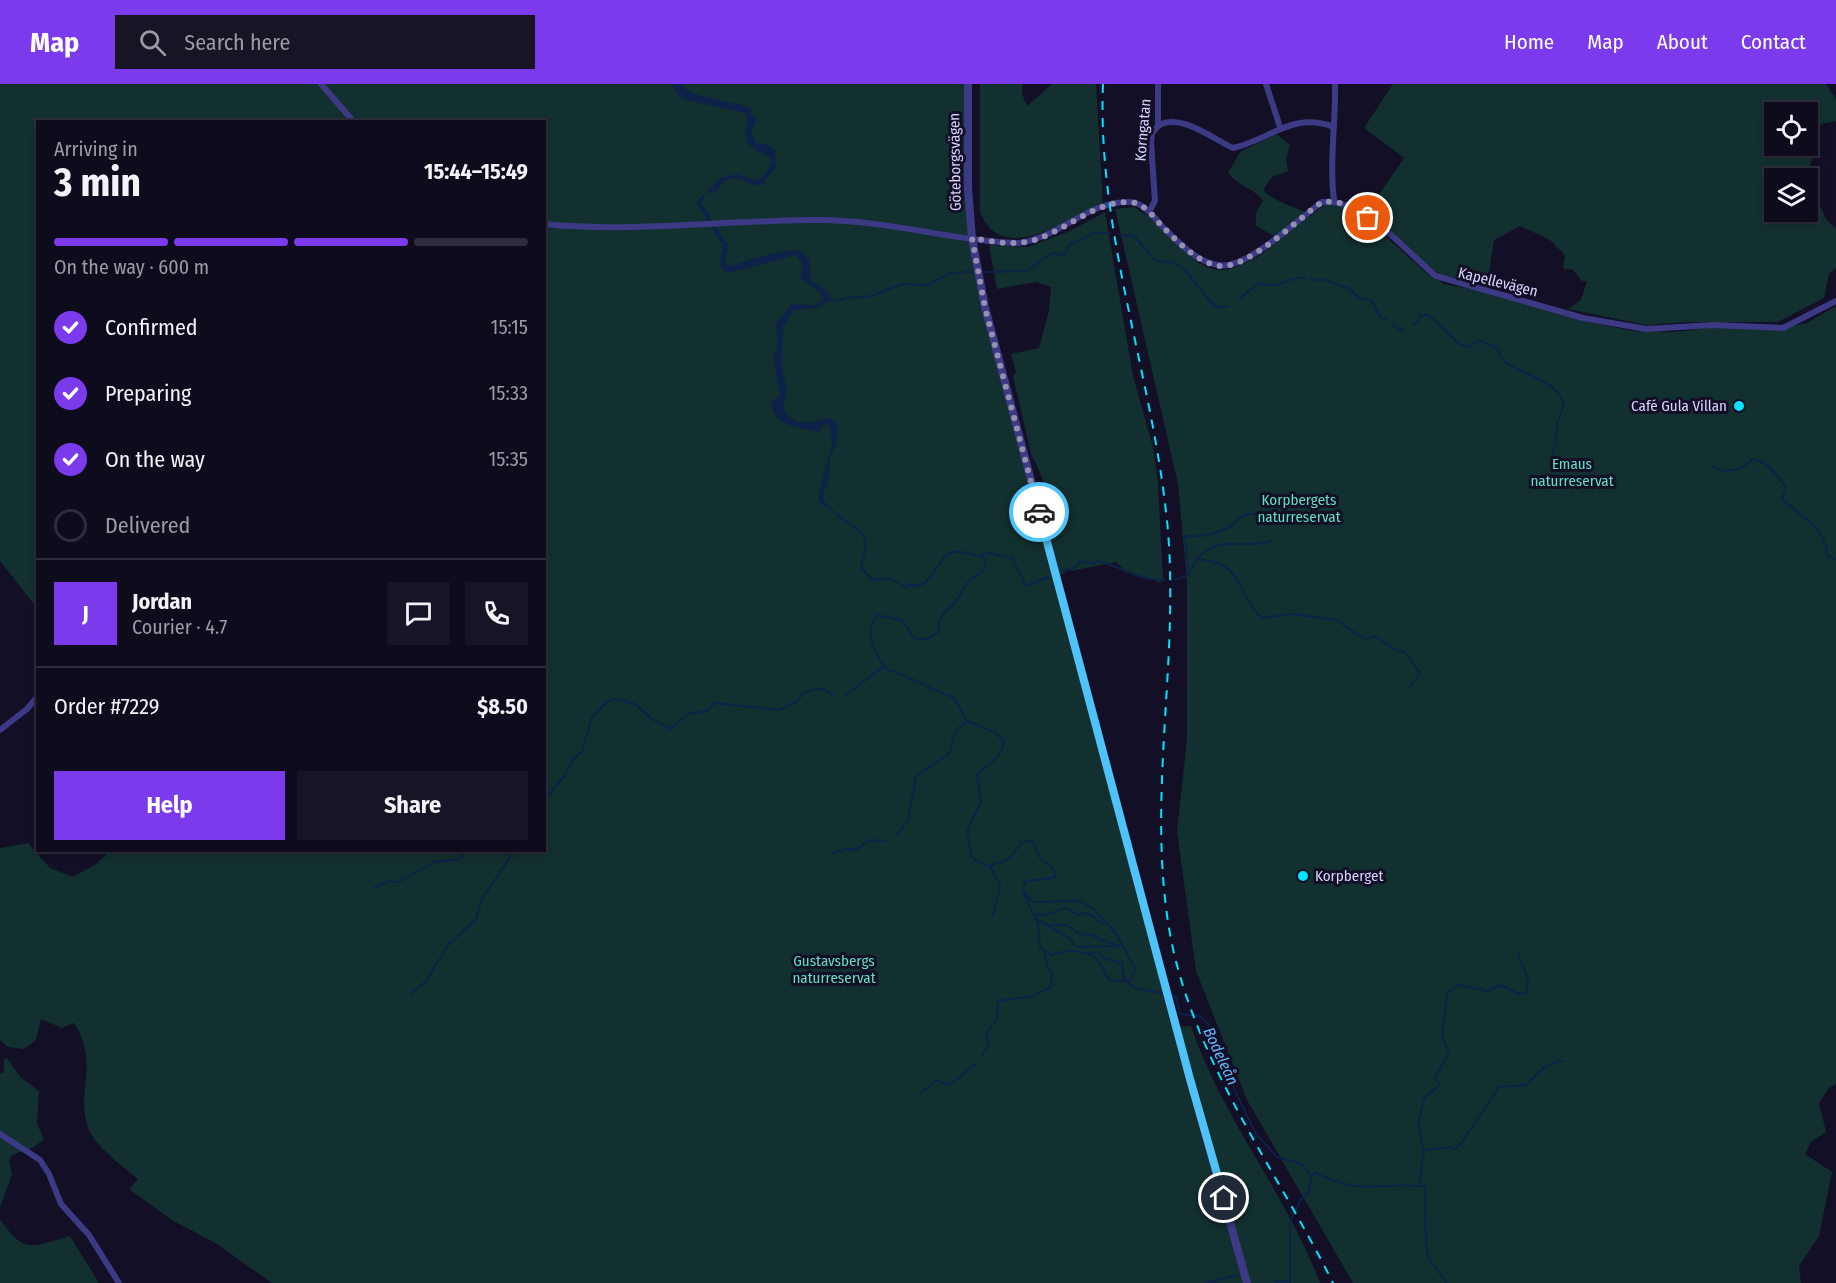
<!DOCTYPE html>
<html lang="en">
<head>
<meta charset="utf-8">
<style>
  :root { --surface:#0e0b1c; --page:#171425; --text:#f1f3f6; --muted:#9b9ba3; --line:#2e2b3b; --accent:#7c3aed }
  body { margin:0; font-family:"Fira Sans Condensed",sans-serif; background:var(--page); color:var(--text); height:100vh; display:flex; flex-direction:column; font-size:22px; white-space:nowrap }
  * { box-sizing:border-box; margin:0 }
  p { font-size:20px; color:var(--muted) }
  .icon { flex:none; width:33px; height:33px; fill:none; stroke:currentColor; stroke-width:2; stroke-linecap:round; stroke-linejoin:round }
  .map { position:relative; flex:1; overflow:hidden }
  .details { position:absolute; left:36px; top:36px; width:510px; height:732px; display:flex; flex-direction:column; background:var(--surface); border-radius:0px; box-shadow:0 3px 9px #0003,0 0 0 2px var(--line) }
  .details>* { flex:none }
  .controls { position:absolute; left:1764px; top:18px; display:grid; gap:12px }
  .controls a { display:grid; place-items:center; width:54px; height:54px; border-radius:0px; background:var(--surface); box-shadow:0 3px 9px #0003,0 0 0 2px var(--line); font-size:30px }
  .pin { position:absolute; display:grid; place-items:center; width:51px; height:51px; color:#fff; margin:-26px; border:3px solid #fff; border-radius:50%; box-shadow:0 2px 6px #0007 }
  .courier { position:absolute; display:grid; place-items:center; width:60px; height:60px; margin:-30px; border:4px solid #4fc3f7; border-radius:50%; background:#fff; color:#222; box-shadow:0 2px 8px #0007 }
  .headline em { font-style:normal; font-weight:700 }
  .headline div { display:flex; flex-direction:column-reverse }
  .headline { display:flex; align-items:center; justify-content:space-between; height:102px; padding:0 18px }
  h1 { font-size:39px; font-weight:700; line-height:45px }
  .bar { display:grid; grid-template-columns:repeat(4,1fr); gap:9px 6px; align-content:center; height:72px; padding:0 18px }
  .bar i { height:8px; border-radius:4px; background:var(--line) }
  .bar .current { background:var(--accent) }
  .bar p { grid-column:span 4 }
  .line { display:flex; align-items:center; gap:15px; padding:0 18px; border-top:2px solid var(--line) }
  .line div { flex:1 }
  .round { display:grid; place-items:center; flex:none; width:63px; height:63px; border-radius:0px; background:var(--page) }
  ol { padding:0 18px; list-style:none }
  li { display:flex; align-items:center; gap:18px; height:66px }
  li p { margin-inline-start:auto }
  li .icon { padding:6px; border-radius:50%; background:var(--accent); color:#fff; stroke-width:4 }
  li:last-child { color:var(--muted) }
  li i { width:33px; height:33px; border:3px solid var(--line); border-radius:50% }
  .primary-button { display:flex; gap:12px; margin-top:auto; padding:12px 18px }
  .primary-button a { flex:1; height:69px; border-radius:0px; background:var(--accent); color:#fff; font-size:24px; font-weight:700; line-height:69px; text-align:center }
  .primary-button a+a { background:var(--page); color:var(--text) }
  header { display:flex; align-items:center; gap:36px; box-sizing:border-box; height:84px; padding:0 30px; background:var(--accent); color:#fff }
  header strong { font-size:28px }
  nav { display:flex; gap:33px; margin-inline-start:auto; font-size:21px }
  .search { width:420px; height:54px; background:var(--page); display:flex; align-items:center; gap:15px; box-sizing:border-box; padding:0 21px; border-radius:0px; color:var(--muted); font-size:22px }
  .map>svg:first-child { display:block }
  .green { fill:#12302f; fill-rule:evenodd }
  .water { fill:#0c2248 }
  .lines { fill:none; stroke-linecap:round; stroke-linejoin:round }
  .stream { stroke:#0c2248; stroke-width:2 }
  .minor { stroke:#3d3a85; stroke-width:6 }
  .tertiary { stroke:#3d3a85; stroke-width:8 }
  .rail { stroke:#00e5ff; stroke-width:2; stroke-dasharray:9 8; stroke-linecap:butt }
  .done { stroke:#948fb3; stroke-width:6; stroke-dasharray:0 10.8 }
  .route { stroke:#4fc3f7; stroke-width:8 }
  .poi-dot { fill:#00e5ff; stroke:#130f26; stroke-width:2 }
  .labels { text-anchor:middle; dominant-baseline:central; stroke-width:6; stroke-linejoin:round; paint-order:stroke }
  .street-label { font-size:15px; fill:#d9d4ff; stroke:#130f26 }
  .poi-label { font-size:15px; fill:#d9d4ff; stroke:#130f26; text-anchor:end }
  .park-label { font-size:15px; fill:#5fe0c0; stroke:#130f26 }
  .water-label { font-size:16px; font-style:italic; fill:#62b6ff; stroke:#130f26 }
</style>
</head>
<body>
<header>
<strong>Map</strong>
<div class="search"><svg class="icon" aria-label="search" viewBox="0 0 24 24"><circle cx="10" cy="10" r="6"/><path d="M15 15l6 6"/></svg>Search here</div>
<nav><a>Home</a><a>Map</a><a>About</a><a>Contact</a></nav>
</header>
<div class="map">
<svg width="1836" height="1199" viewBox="0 0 1836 1199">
  <rect width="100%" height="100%" fill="#130f26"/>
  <path class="green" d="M 0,0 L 967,0 L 973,175 L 1043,453 L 1055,452 L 1052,431 L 1042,393 L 1031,370 L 1013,292 L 1016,288 L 1011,270 L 1039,264 L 1049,227 L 1051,203 L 1036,198 L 997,205 L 989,161 L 1028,163 L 1070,147 L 1105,128 L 1133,292 L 1153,363 L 1158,399 L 1163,494 L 1161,499 L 1124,486 L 1116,478 L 1071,487 L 1070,485 L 1054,495 L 1174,943 L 1191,942 C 1222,1034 1286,1109 1320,1199 L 272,1199 L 217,1160 L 172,1136 L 129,1105 L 138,1095 C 125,1084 95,1062 89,1046 C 74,1006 101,983 74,939 L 62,944 L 41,935 L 36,956 L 24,965 L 8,963 L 0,956 L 0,764 L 28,759 L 50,784 L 73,793 L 96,780 L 110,767 L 544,766 L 544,38 L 38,38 L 37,524 L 0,477 Z
    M 980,0 L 1022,0 L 1022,10 L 1027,22 L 1052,0 L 1096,0 L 1103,119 C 1068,136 1001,183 980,128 Z
    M 1393,0 L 1826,0 L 1836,15 L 1836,37 L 1821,40 L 1807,94 L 1774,94 L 1774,128 L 1808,128 L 1808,96 L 1826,135 L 1836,145 L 1836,184 L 1829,190 L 1824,214 L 1778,238 L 1688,238 L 1646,241 L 1568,225 L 1581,216 L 1587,197 L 1582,197 L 1573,186 L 1563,184 L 1565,171 L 1550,156 L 1520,142 L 1494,156 L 1487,201 L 1442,191 L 1426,181 L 1391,147 L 1382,149 L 1424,187 L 1444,200 L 1493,209 L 1579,236 L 1632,247 L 1674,248 L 1718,243 L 1772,246 L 1807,239 L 1836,222 L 1836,1000 L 1829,1004 L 1819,1019 L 1826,1048 L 1811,1058 L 1805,1070 L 1832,1088 L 1819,1152 L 1799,1182 L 1801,1199 L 1353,1199 L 1247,1016 L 1196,887 L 1177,747 L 1187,655 L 1187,498 L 1178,400 L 1115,125 L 1134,123 L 1147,131 L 1199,179 C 1207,183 1213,186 1221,186 C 1237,185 1272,169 1276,153 L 1256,142 L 1256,129 L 1263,116 C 1253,104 1238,102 1228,89 L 1240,68 L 1276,50 L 1290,61 L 1286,75 L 1288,87 L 1272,93 L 1263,106 C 1276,120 1295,121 1311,132 L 1325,120 L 1342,121 L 1363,134 L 1404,74 L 1364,44 ZM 1774,28 L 1808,28 L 1808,62 L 1774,62 Z
    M 7,974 L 20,993 L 39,1007 L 37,1040 L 44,1055 L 34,1063 L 12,1071 L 9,1077 L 12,1090 L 0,1124 L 0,990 L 4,988 L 4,975 Z
    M 0,1135 C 25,1172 32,1162 70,1152 L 99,1199 L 0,1199 Z"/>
  <path class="water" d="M 672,0 L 680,0 C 692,16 732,15 751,25 L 750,29 L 757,36 L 751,47 L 757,60 L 765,60 L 775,65 L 776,83 L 762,101 L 755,101 L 738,94 L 725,96 L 717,107 L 706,109 L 701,118 L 725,157 L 729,159 L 725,179 L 730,182 C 752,174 775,168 799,166 L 809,175 L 810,196 C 818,202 830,205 831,216 L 818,224 L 794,226 L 783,244 L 782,283 L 787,307 L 783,322 C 790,345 812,339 828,334 L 837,340 L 837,358 L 830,373 L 828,399 L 823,410 L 824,417 L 839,432 L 821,420 L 818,414 L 832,359 L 830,342 L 825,340 L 819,348 C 801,343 778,345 771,322 L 774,315 L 780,312 L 773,272 C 781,261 776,252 776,240 L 792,220 L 816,221 L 824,215 L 820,209 L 800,194 L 803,180 L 796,171 L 729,189 C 715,182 723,173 722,161 L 697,119 C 705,107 711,104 721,94 L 737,90 L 756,97 C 767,92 768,86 772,76 C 765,68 749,67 746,54 C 743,44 750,39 745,29 L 686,16 L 679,12 Z"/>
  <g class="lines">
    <path class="stream" d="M 1120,151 L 1134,152 L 1156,177 L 1173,178 L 1184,185 L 1212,219 L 1217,223 L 1228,222
      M 985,188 L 1027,187 L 1052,169 L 1064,171 L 1071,159 C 1090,157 1082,146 1110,149
      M 1310,194 L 1320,197 L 1322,195 L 1350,205 L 1358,214 L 1371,216 L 1380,232 L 1387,236
      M 829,214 L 837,217 L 847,214 L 872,212 L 902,200 L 927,201 L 951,189 L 971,188
      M 1239,215 L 1259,199 C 1282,206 1285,193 1304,194
      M 1392,241 L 1402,247 L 1405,243
      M 1412,241 L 1419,237 L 1420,231 L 1429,231 L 1459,260 L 1470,263 L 1477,256 L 1497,264 C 1500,268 1499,273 1504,277 C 1521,290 1558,296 1564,321 L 1557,339 L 1556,359 L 1552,370 L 1565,389
      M 1711,382 C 1727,391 1741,386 1753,375 C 1770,379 1776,391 1786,403 L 1782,415 C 1799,430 1826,445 1827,471 L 1836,476
      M 837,431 C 864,450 871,448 861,483 L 872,496 L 890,494 L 906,504 L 908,500 C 931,510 935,476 950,469 C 959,465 974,471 983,473 L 986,477 L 983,487 L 969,497 L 954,520 L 945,528 L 939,537 L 938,548 C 930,555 925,557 914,554 L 902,536 L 877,531 C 863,549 875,572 888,586 C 913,593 931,606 954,614 L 967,637 L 995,648 L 1004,658 C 1002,674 987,680 977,691 L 981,717 L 967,748 L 971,771 L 975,776 L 988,782 L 1004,777 L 1010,774 L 1021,759 L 1032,756 L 1040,774 L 1053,784 L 1056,792 C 1045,798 1036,794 1025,798 L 1023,807 L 1038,840 L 1040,863 L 1051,871 C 1064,866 1086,865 1097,875 C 1103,881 1104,890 1110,896 L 1129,898
      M 978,472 L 988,469 L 1012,474 L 1026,502 L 1049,493
      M 1197,475 C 1222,448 1240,467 1271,457
      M 1062,487 L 1076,483 L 1080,477 L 1094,480 L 1097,477 C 1121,482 1138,497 1164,496
      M 1188,489 L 1185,452 C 1200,454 1217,449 1230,443 C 1236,440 1238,433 1245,431 C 1258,427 1274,434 1287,436
      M 1175,496 L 1188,491 L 1197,475 C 1235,479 1232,490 1250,519 C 1254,525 1256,530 1262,534 L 1292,530 L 1336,536 L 1365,555 L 1375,552 L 1394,565 L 1405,568 L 1420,589 L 1411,602
      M 846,611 L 884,582
      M 544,716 L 565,691 L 573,675 L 582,667 L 592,633 L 608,617 L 615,615 L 635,620 L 652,635 L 671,645 L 688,630 L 707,627 L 715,619 L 779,626 L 798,617 L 803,609 C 815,605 824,601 833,612
      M 897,751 L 908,736 L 916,692 L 949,670 L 955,647 L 967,637
      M 831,770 L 846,765 L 856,766 L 869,756 L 885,757
      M 990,782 L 1000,801 L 993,832
      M 375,803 L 389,797 L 399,798 L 434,778 L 461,775 L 465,766
      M 1025,810 L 1034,818 L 1080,817 L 1095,826 L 1116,850 L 1136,886 L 1129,898
      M 1034,830 L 1046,831 L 1065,824 L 1080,831 L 1084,829 L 1093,832 L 1101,840 L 1105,839
      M 1037,836 L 1049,841 L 1066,841 L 1080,850 L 1092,851 L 1103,857 L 1122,862
      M 1045,840 L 1069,854 L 1076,863 L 1119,862
      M 1089,870 L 1097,868 L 1106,875 L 1122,879 L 1124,895 L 1135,904 L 1163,909
      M 412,909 L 426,897 L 449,860 L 476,835 L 482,815 L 515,766
      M 1169,911 L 1176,913 L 1180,930 L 1200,932 L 1208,940 L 1235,1007 L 1256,1050 L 1277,1073 L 1302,1080 L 1311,1092 L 1309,1107 L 1301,1115 L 1290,1138 L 1290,1199
      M 981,973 L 988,962 L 987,948 L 997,935 L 998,917 L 1033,912 L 1051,903 L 1052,890 L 1047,883 L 1045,868
      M 919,1010 L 937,996 L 948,1001 C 960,996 964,987 975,981
      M 1424,1066 L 1450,1063 L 1454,1065 L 1460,1061 L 1499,1003 L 1527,1001 C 1538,989 1546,978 1564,977
      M 1312,1091 L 1316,1089 C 1328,1094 1342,1101 1356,1102 C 1368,1104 1417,1099 1425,1103 L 1426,1161 L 1429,1175 L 1447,1199
      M 1419,1100 L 1424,1068 L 1418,1038 L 1425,1013 L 1440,1001 L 1435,994 L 1449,969 L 1442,952 L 1447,909 L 1459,901 L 1487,907 L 1501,901 L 1519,910 L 1526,908 L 1528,896 L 1517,867
      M 1275,1197 L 1289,1197
      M 1204,1199 L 1238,1191"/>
    <path class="minor" d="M 321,0 L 354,38
      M 1266,0 L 1280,43
      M 1158,42 C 1180,28 1213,55 1233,64 C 1270,56 1292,27 1334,43
      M 1334,116 C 1329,77 1336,39 1335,0
      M 1149,128 L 1155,117 L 1151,58 L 1152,49 L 1158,42 L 1158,0
      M 544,140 C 636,149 727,136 819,136 C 887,136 952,157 1019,159 C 1059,154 1089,116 1130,118 C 1143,118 1154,133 1162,142 C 1177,157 1196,178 1218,181 C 1246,187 1299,134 1322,118 C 1363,113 1406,168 1436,192 L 1583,234 L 1646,245 L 1713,241 L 1783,244 L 1836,217
      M 0,646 L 27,625 L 38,612
      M 0,1050 L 40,1076 L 49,1090 L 61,1120 L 89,1151 L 119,1199"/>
    <path class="tertiary" d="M 968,0 L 968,104 L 972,154 L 985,223 L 1190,995 L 1247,1199"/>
    <path class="rail" d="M 1103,0 C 1097,142 1148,279 1165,419 C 1183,556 1148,694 1167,831 C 1185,966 1274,1080 1333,1199"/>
  </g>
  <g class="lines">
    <path class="done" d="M 1039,428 L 985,224 L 972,154 C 990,157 1012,162 1031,157 C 1065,148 1091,119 1127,118 C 1142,117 1151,130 1160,140 C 1176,156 1196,178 1219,182 C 1247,186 1299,134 1322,118 C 1340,116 1355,123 1368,134"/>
    <path class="route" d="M 1039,428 L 1190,995 L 1224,1114"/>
  </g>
  <g class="poi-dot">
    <circle cx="1739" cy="322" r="6"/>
    <circle cx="1303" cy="792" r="6"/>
  </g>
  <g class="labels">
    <g class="street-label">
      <text transform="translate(1143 46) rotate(-85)">Korngatan</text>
      <text transform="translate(955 78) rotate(-91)">Göteborgsvägen</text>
      <text transform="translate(1498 198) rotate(14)">Kapellevägen</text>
    </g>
    <g class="poi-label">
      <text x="1727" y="322">Café Gula Villan</text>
      <text x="1315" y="792" text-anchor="start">Korpberget</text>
    </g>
    <g class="park-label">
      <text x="1572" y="380">Emaus<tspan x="1572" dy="17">naturreservat</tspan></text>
      <text x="1299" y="416">Korpbergets<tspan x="1299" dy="17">naturreservat</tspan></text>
      <text x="834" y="877">Gustavsbergs<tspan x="834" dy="17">naturreservat</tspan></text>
    </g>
    <g class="water-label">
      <text transform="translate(1221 972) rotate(65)">Bodeleån</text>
    </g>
  </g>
</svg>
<div class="controls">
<a><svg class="icon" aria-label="locate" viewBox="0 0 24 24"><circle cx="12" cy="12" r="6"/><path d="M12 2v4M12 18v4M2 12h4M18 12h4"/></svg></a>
<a><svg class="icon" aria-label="layers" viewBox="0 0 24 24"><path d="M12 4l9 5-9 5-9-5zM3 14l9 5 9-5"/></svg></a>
</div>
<div class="pin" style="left:1368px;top:134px;background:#ea580c"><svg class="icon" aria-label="bag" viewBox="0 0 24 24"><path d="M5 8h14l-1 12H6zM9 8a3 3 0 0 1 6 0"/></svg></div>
<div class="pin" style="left:1224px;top:1114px;background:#1f2937"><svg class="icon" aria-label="home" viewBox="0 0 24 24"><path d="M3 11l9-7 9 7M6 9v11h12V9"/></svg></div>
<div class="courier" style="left:1039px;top:428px"><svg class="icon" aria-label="car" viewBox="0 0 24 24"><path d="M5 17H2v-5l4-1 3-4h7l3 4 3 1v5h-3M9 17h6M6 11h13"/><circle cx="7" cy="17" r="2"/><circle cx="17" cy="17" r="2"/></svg></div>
<section class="details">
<div class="headline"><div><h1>3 min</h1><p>Arriving in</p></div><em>15:44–15:49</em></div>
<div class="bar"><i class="current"></i><i class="current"></i><i class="current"></i><i></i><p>On the way · 600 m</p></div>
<ol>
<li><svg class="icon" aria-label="check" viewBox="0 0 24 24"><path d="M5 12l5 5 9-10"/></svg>Confirmed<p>15:15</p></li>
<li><svg class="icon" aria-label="check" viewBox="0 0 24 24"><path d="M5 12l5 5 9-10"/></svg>Preparing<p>15:33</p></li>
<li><svg class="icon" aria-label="check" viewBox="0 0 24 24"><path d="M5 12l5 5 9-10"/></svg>On the way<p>15:35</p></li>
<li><i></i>Delivered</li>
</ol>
<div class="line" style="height:108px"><b class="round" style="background:var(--accent);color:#fff">J</b><div><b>Jordan</b><p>Courier · 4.7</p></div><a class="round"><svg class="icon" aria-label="chat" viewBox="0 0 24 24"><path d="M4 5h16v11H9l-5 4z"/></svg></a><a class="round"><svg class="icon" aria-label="phone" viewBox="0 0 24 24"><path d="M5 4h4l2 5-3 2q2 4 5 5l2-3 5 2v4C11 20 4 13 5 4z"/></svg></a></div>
<div class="line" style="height:78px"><div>Order #7229</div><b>$8.50</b></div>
<div class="primary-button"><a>Help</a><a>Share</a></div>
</section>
</div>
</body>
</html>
